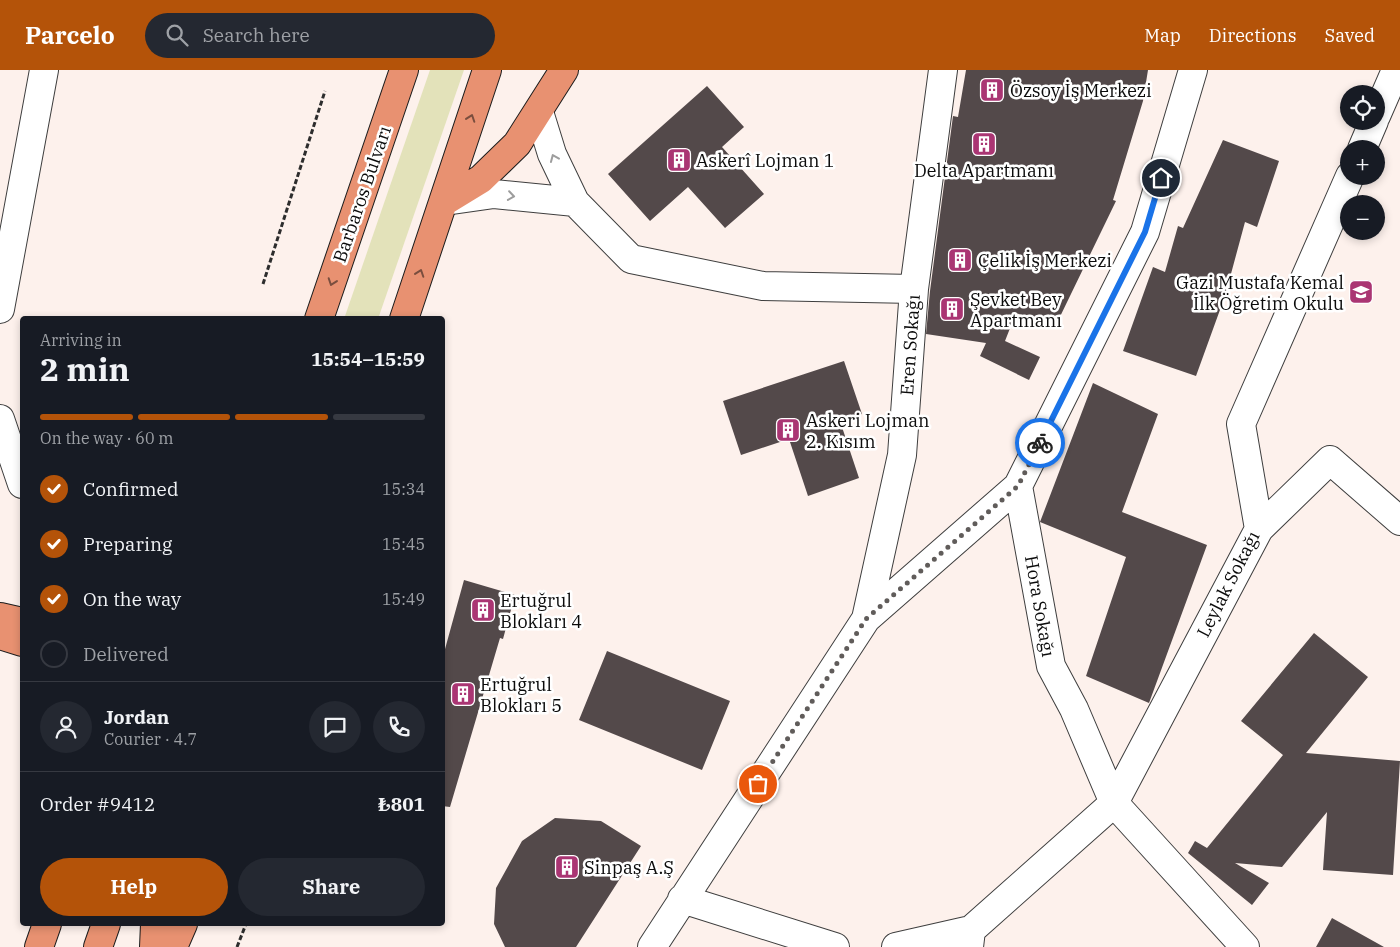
<!DOCTYPE html>
<html lang="en">
<head>
<meta charset="utf-8">
<style>
  :root { --surface:#171b24; --page:#242831; --text:#f1f3f6; --muted:#9ea1a6; --line:#363941; --accent:#b45309 }
  body { margin:0; font-family:"IBM Plex Serif",serif; background:var(--page); color:var(--text); height:100vh; display:flex; flex-direction:column; font-size:19px; white-space:nowrap }
  * { box-sizing:border-box; margin:0 }
  p { font-size:16px; color:var(--muted) }
  .icon { flex:none; width:28px; height:28px; fill:none; stroke:currentColor; stroke-width:2; stroke-linecap:round; stroke-linejoin:round }
  .map { position:relative; flex:1; overflow:hidden }
  .sheet { position:absolute; left:20px; top:246px; width:425px; height:610px; display:flex; flex-direction:column; background:var(--surface); border-radius:5px; box-shadow:0 2px 8px #0003 }
  .sheet>* { flex:none }
  .controls { position:absolute; left:1340px; top:15px; display:grid; gap:10px }
  .controls a { display:grid; place-items:center; width:45px; height:45px; border-radius:50%; background:var(--surface); box-shadow:0 2px 8px #0003; font-size:25px }
  .pin { position:absolute; display:grid; place-items:center; width:42px; height:42px; color:#fff; margin:-21px; border:2px solid #fff; border-radius:50%; box-shadow:0 1px 5px #0007 }
  .courier { position:absolute; display:grid; place-items:center; width:50px; height:50px; margin:-25px; border:4px solid #1a73e8; border-radius:50%; background:#fff; color:#222; box-shadow:0 1px 6px #0007 }
  .head em { font-style:normal; font-weight:700 }
  .head div { display:flex; flex-direction:column-reverse }
  .head { display:flex; align-items:center; justify-content:space-between; height:85px; padding:0 20px }
  h1 { font-size:32px; font-weight:700; line-height:38px }
  .bar { display:grid; grid-template-columns:repeat(4,1fr); gap:8px 5px; align-content:center; height:60px; padding:0 20px }
  .bar i { height:6px; border-radius:4px; background:var(--line) }
  .bar .active { background:var(--accent) }
  .bar p { grid-column:span 4 }
  .line { display:flex; align-items:center; gap:12px; padding:0 20px; border-top:1px solid var(--line) }
  .line div { flex:1 }
  .round { display:grid; place-items:center; flex:none; width:52px; height:52px; border-radius:26px; background:var(--page) }
  ol { padding:0 20px; list-style:none }
  li { display:flex; align-items:center; gap:15px; height:55px }
  li p { margin-inline-start:auto }
  li .icon { padding:5px; border-radius:50%; background:var(--accent); color:#fff; stroke-width:4 }
  li:last-child { color:var(--muted) }
  li i { width:28px; height:28px; border:2px solid var(--line); border-radius:50% }
  .button { display:flex; gap:10px; margin-top:auto; padding:10px 20px }
  .button a { flex:1; height:58px; border-radius:30px; background:var(--accent); color:#fff; font-size:20px; font-weight:700; line-height:58px; text-align:center }
  .button a+a { background:var(--page); color:var(--text) }
  header { display:flex; align-items:center; gap:30px; box-sizing:border-box; height:70px; padding:0 25px; background:var(--accent); color:#fff }
  header strong { font-size:24px }
  nav { display:flex; gap:28px; margin-inline-start:auto; font-size:18px }
  .search { width:350px; height:45px; background:var(--page); display:flex; align-items:center; gap:12px; box-sizing:border-box; padding:0 18px; border-radius:28px; color:var(--muted); font-size:19px }
  .map>svg:first-child { display:block }
  .green { fill:#e3e2ba }
  .building { fill:#53494a }
  .lines { fill:none; stroke-linecap:round; stroke-linejoin:round }
  .minor-casing { stroke:#3e3e3e; stroke-width:30 }
  .major-casing { stroke:#1c1c1c; stroke-width:30 }
  .path { stroke:#2d2d2d; stroke-width:3; stroke-dasharray:5 2.5; stroke-linecap:butt }
  .minor { stroke:#fff; stroke-width:28 }
  .major { stroke:#e89171; stroke-width:28 }
  .oneway { stroke:#7a4e3e }
  .oneway2 { stroke:#9d9d9d }
  .done { stroke:#605c5a; stroke-width:5; stroke-dasharray:0 9 }
  .route { stroke:#1a73e8; stroke-width:6 }
  .labels { text-anchor:middle; dominant-baseline:central; stroke-width:5; stroke-linejoin:round; paint-order:stroke }
  .poi-label { font-size:18px; fill:#0b0b0b; stroke:#fff; text-anchor:start }
  .street-label { font-size:18px; fill:#0b0b0b; stroke:#fff }
</style>
</head>
<body>
<header>
<strong>Parcelo</strong>
<div class="search"><svg class="icon" aria-label="search" viewBox="0 0 24 24"><circle cx="10" cy="10" r="6"/><path d="M15 15l6 6"/></svg>Search here</div>
<nav><a>Map</a><a>Directions</a><a>Saved</a></nav>
</header>
<div class="map">
<svg width="1400" height="877" viewBox="0 0 1400 877">
  <rect width="100%" height="100%" fill="#fdf1ec"/>
  <path class="green" d="M 430,0 L 464,0 L 378,249 L 344,249 Z"/>
  <path class="building" d="M 966,0 L 1148,0 L 1143,31 L 1113,130 L 1116,131 L 1055,257 L 1016,243 L 1005,271 L 1040,287 L 1029,310 L 980,286 L 986,273 L 926,264 L 930,221 L 953,46 L 958,47 Z
    M 707,16 L 744,57 L 722,77 L 764,124 L 725,158 L 688,117 L 650,151 L 608,104 Z
    M 1223,70 L 1279,91 L 1257,157 L 1245,152 L 1225,226 L 1196,306 L 1123,281 L 1153,197 L 1165,202 L 1178,156 L 1183,158 Z
    M 844,291 L 862,344 L 840,351 L 859,408 L 808,426 L 789,369 L 741,385 L 723,331 Z
    M 1093,313 L 1158,344 L 1122,442 L 1207,475 L 1149,633 L 1086,606 L 1126,487 L 1040,452 Z
    M 464,510 L 515,525 L 503,569 L 500,568 L 450,737 L 442,736 L 442,590 Z
    M 1314,563 L 1368,607 L 1306,683 L 1400,691 L 1393,805 L 1323,800 L 1327,742 L 1282,797 L 1235,793 L 1269,813 L 1252,835 L 1188,783 L 1195,771 L 1207,778 L 1283,685 L 1241,651 Z
    M 607,581 L 730,631 L 702,700 L 579,650 Z
    M 555,748 L 601,751 L 641,776 L 576,877 L 505,877 L 494,854 L 496,818 L 522,771 Z
    M 1332,848 L 1384,877 L 1316,877 Z"/>
  <g class="lines">
    <defs>
      <path id="minor" d="M 539,42 L 552,84 L 575,132 L 631,189 L 763,216 L 914,219
        M 1376,46 L 1396,0
        M 1362,79 L 1374,51
        M 445,131 L 494,124 L 575,132
        M 0,239 L 44,0
        M 0,349 L 22,414
        M 1018,416 L 1051,596 L 1074,639 L 1114,733 L 1245,877
        M 1259,459 L 1330,390 L 1400,451
        M 866,549 L 902,385 L 914,219 L 943,0
        M 682,829 L 835,877
        M 971,860 L 1114,733 L 1259,459 L 1241,354 L 1350,106
        M 652,877 L 866,549 L 1018,416 L 1145,162 L 1193,0
        M 896,877 L 971,860 L 969,877"/>
      <path id="major" d="M 445,131 L 481,109 L 517,74 L 564,0
        M 319,249 L 404,0
        M 404,249 L 487,0
        M 0,547 L 22,552
        M 0,565 L 22,572
        M 39,877 L 47,854
        M 98,877 L 106,854
        M 154,877 L 155,854
        M 173,877 L 183,854"/>
    </defs>
    <use href="#minor" class="minor-casing"/>
    <use href="#major" class="major-casing"/>
    <path class="path" d="M 263,214 L 325,21
      M 237,877 L 246,854"/>
    <use href="#minor" class="minor"/>
    <use href="#major" class="major"/>
  </g>
  <defs><path id="oneway-chevron" d="M-2-3.5L2.5 0L-2 3.5" fill="none" stroke-width="1.6" stroke-linecap="round" stroke-linejoin="round" transform="scale(1.25)"/></defs>
  <g class="oneway">
    <use href="#oneway-chevron" transform="translate(471 48) rotate(-71)"/>
    <use href="#oneway-chevron" transform="translate(420 203) rotate(-71)"/>
    <use href="#oneway-chevron" transform="translate(332 212) rotate(109)"/>
  </g>
  <g class="oneway2">
    <use href="#oneway-chevron" transform="translate(554 88) rotate(-113)"/>
    <use href="#oneway-chevron" transform="translate(511 126) rotate(8)"/>
  </g>
  <g class="lines">
    <path class="done" d="M 758,714 L 866,549 L 1018,416 L 1040,373"/>
    <path class="route" d="M 1040,373 L 1145,162 L 1161,108"/>
  </g>
  <defs>
    <symbol id="building-square" viewBox="-11 -11 22 22"><rect x="-9" y="-9" width="18" height="18" rx="4" fill="#aa3573" stroke="#fff"/><path d="M-4-6H4V6H1V3H-1V6H-4ZM-2.5-4.3h1.7v1.8h-1.7ZM.8-4.3h1.7v1.8H.8ZM-2.5-1h1.7V.8h-1.7ZM.8-1h1.7V.8H.8Z" fill="#fff"/></symbol>
    <symbol id="school-square" viewBox="-11 -11 22 22"><rect x="-9" y="-9" width="18" height="18" rx="4" fill="#aa3573" stroke="#fff"/><path d="M0-5L7-2L0 1L-7-2ZM-4 1L0 2.5L4 1V4Q0 6-4 4Z" fill="#fff"/></symbol>
  </defs>
  <g fill-rule="evenodd">
    <use href="#building-square" x="978" y="6" width="28" height="28"/>
    <use href="#building-square" x="970" y="60" width="28" height="28"/>
    <use href="#building-square" x="665" y="76" width="28" height="28"/>
    <use href="#building-square" x="946" y="176" width="28" height="28"/>
    <use href="#school-square" x="1347" y="208" width="28" height="28"/>
    <use href="#building-square" x="938" y="225" width="28" height="28"/>
    <use href="#building-square" x="774" y="346" width="28" height="28"/>
    <use href="#building-square" x="469" y="526" width="28" height="28"/>
    <use href="#building-square" x="449" y="610" width="28" height="28"/>
    <use href="#building-square" x="553" y="783" width="28" height="28"/>
  </g>
  <g class="labels">
    <g class="poi-label">
      <text x="1010" y="20">Özsoy İş Merkezi</text>
      <text x="696" y="90">Askerî Lojman 1</text>
      <text x="984" y="100" text-anchor="middle">Delta Apartmanı</text>
      <text x="978" y="190">Çelik İş Merkezi</text>
      <text x="1344" y="212" text-anchor="end">Gazi Mustafa Kemal<tspan x="1344" dy="21">İlk Öğretim Okulu</tspan></text>
      <text x="970" y="229">Şevket Bey<tspan x="970" dy="21">Apartmanı</tspan></text>
      <text x="806" y="350">Askeri Lojman<tspan x="806" dy="21">2. Kısım</tspan></text>
      <text x="500" y="530">Ertuğrul<tspan x="500" dy="21">Blokları 4</tspan></text>
      <text x="480" y="614">Ertuğrul<tspan x="480" dy="21">Blokları 5</tspan></text>
      <text x="584" y="797">Sinpaş A.Ş</text>
    </g>
    <g class="street-label">
      <text transform="translate(362 124) rotate(-71)">Barbaros Bulvarı</text>
      <text transform="translate(910 275) rotate(-86)">Eren Sokağı</text>
      <text transform="translate(1228 514) rotate(-63)">Leylak Sokağı</text>
      <text transform="translate(1040 536) rotate(80)">Hora Sokağı</text>
    </g>
  </g>
</svg>
<div class="controls">
<a><svg class="icon" aria-label="locate" viewBox="0 0 24 24"><circle cx="12" cy="12" r="6"/><path d="M12 2v4M12 18v4M2 12h4M18 12h4"/></svg></a>
<a>+</a>
<a>−</a>
</div>
<div class="pin" style="left:758px;top:714px;background:#ea580c"><svg class="icon" aria-label="bag" viewBox="0 0 24 24"><path d="M5 8h14l-1 12H6zM9 8a3 3 0 0 1 6 0"/></svg></div>
<div class="pin" style="left:1161px;top:108px;background:#1f2937"><svg class="icon" aria-label="home" viewBox="0 0 24 24"><path d="M3 11l9-7 9 7M6 9v11h12V9"/></svg></div>
<div class="courier" style="left:1040px;top:373px"><svg class="icon" aria-label="bike" viewBox="0 0 24 24"><circle cx="6" cy="16" r="4"/><circle cx="18" cy="16" r="4"/><path d="M6 16l4-8h5l3 8M10 8l3 8H6M13 5h3"/></svg></div>
<section class="sheet">
<div class="head"><div><h1>2 min</h1><p>Arriving in</p></div><em>15:54–15:59</em></div>
<div class="bar"><i class="active"></i><i class="active"></i><i class="active"></i><i></i><p>On the way · 60 m</p></div>
<ol>
<li><svg class="icon" aria-label="check" viewBox="0 0 24 24"><path d="M5 12l5 5 9-10"/></svg>Confirmed<p>15:34</p></li>
<li><svg class="icon" aria-label="check" viewBox="0 0 24 24"><path d="M5 12l5 5 9-10"/></svg>Preparing<p>15:45</p></li>
<li><svg class="icon" aria-label="check" viewBox="0 0 24 24"><path d="M5 12l5 5 9-10"/></svg>On the way<p>15:49</p></li>
<li><i></i>Delivered</li>
</ol>
<div class="line" style="height:90px"><a class="round"><svg class="icon" aria-label="person" viewBox="0 0 24 24"><circle cx="12" cy="8" r="4"/><path d="M4 21q1-7 8-7t8 7"/></svg></a><div><b>Jordan</b><p>Courier · 4.7</p></div><a class="round"><svg class="icon" aria-label="chat" viewBox="0 0 24 24"><path d="M4 5h16v11H9l-5 4z"/></svg></a><a class="round"><svg class="icon" aria-label="phone" viewBox="0 0 24 24"><path d="M5 4h4l2 5-3 2q2 4 5 5l2-3 5 2v4C11 20 4 13 5 4z"/></svg></a></div>
<div class="line" style="height:65px"><div>Order #9412</div><b>₺801</b></div>
<div class="button"><a>Help</a><a>Share</a></div>
</section>
</div>
</body>
</html>
